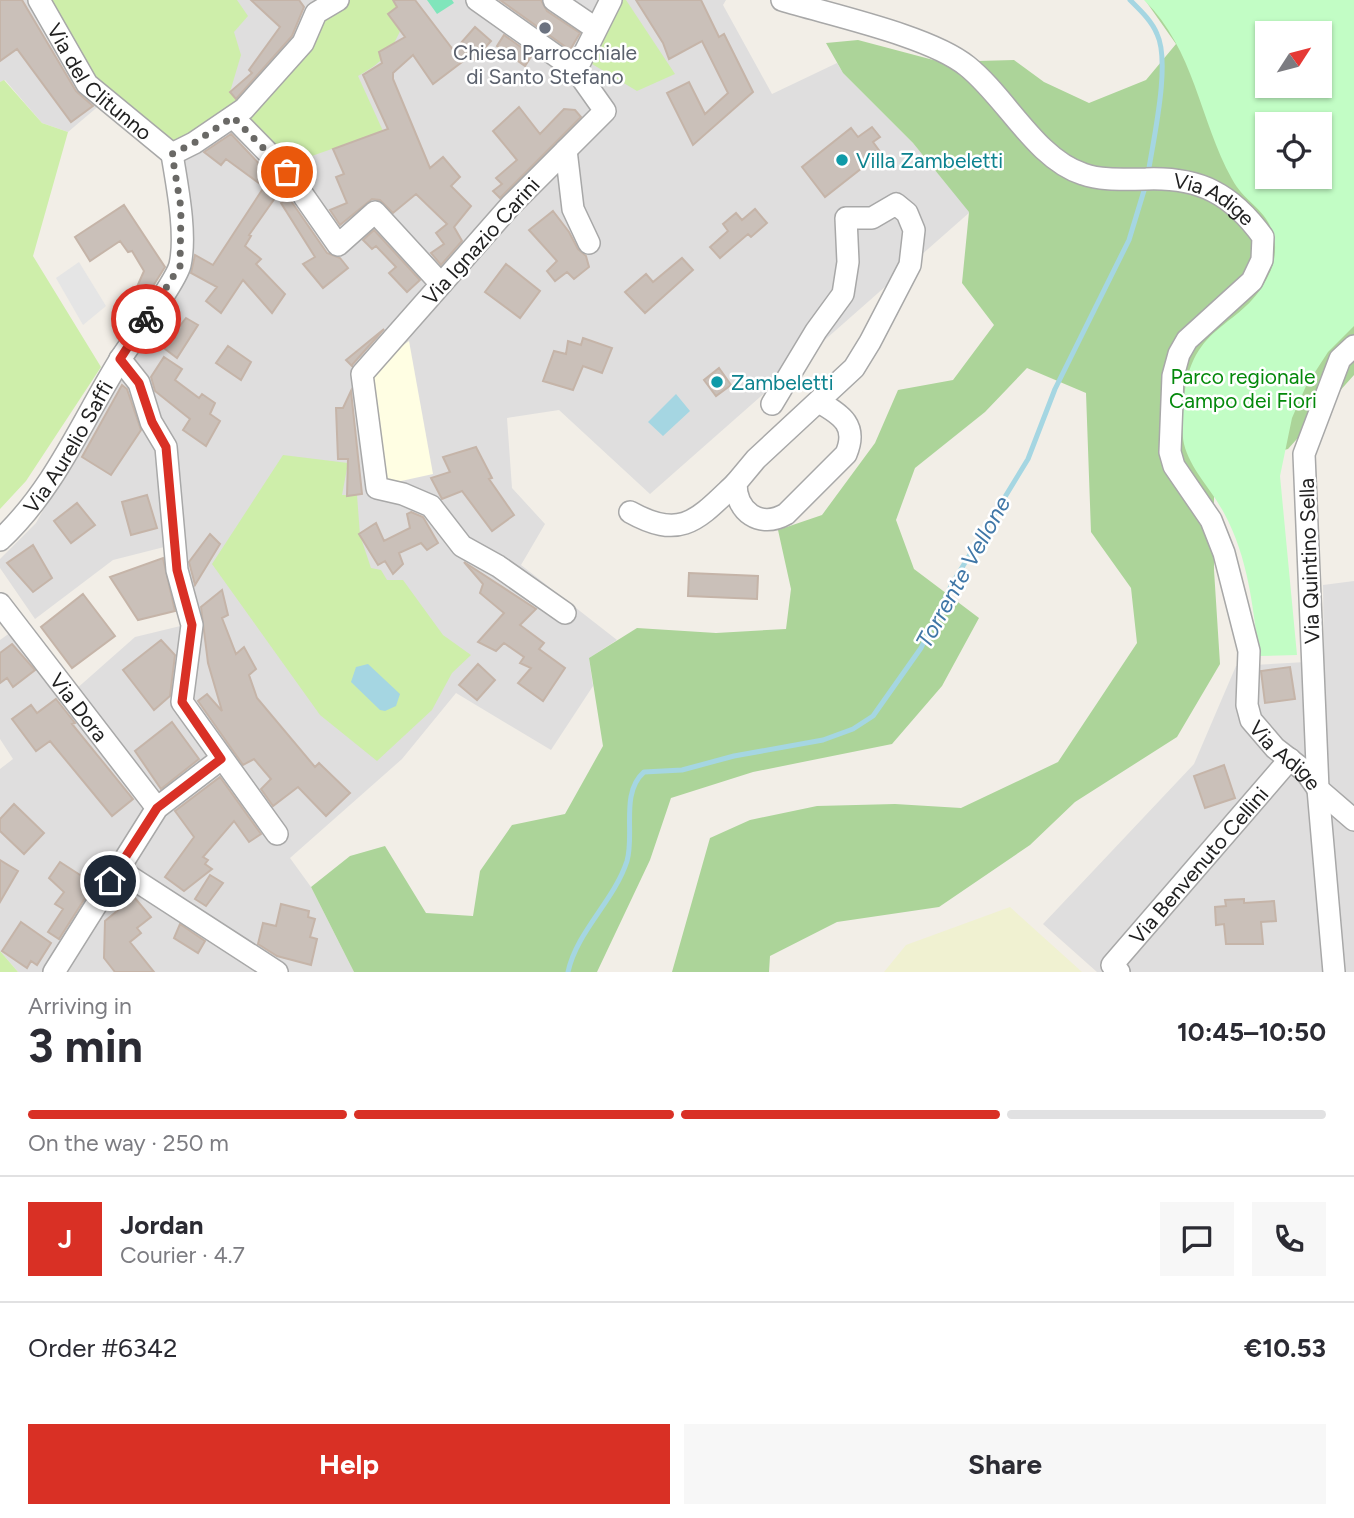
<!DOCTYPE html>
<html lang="en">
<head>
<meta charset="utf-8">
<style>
  :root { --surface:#fff; --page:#f7f7f7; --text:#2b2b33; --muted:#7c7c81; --line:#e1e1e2; --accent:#d93025 }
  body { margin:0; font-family:Figtree,sans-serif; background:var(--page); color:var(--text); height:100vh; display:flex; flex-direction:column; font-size:26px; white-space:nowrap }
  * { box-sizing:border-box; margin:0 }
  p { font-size:23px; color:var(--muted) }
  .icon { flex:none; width:38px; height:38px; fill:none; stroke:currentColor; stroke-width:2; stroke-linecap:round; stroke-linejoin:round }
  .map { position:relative; height:972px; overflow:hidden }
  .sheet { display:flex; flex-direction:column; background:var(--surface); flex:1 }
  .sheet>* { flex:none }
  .needle { width:46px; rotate:54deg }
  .fabs { position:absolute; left:1255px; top:21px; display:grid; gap:14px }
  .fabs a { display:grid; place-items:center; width:77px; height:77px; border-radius:0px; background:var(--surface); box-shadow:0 2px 5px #0004; font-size:35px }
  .pin { position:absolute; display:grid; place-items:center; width:60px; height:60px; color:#fff; margin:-30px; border:4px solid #fff; border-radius:50%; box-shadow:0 2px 7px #0007 }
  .courier { position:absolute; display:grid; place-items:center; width:70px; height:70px; margin:-35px; border:5px solid #d93025; border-radius:50%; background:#fff; color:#222; box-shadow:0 2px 9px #0007 }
  .headline em { font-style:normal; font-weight:700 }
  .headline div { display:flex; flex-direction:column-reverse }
  .headline { display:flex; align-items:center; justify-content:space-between; height:119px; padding:0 28px }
  h1 { font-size:46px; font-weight:700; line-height:52px }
  .bar { display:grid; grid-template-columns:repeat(4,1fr); gap:10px 7px; align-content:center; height:84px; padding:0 28px }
  .bar i { height:9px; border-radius:5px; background:var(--line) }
  .bar .on { background:var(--accent) }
  .bar p { grid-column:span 4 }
  .line { display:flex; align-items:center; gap:18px; padding:0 28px; border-top:2px solid var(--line) }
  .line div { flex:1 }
  .round { display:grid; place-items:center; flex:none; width:74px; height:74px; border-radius:0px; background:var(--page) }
  .cta { display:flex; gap:14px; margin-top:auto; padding:14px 28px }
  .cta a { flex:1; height:80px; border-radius:0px; background:var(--accent); color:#fff; font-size:28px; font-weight:700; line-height:80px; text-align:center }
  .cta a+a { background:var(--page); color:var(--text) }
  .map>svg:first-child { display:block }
  .residential { fill:#dfdede }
  .education { fill:#fffee3 }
  .farmland { fill:#f0f1d1 }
  .grass { fill:#ceeeaa }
  .forest { fill:#acd499; fill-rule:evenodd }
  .park { fill:#c2fdc5; fill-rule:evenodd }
  .pitch { fill:#80e5bb }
  .parking { fill:#e5e5e5 }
  .water { fill:#a5d6e2 }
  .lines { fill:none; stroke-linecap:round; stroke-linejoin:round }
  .stream { stroke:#a5d6e2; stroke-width:5 }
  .building { fill:#cac0b9; stroke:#c5b4a8; stroke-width:2 }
  .minor-casing { stroke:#a8a8a8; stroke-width:24 }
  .minor { stroke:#fff; stroke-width:21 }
  .done { stroke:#6a6966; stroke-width:7; stroke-dasharray:0 12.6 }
  .route { stroke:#d93025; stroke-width:9 }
  .worship-dot { fill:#6b7280; stroke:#fff; stroke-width:2.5 }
  .culture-dot { fill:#0f9aa8; stroke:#fff; stroke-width:2.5 }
  .labels { text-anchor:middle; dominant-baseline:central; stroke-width:5; stroke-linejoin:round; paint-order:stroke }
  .worship-label { font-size:21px; fill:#5b616d; stroke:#fff }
  .street-label { font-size:21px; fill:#212121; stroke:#fff }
  .culture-label { font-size:21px; fill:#0d838f; stroke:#fff; text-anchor:start }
  .park-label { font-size:21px; fill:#04890b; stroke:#fff }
  .water-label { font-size:23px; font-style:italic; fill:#4077a7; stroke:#fff }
</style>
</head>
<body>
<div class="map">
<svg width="1354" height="972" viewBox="0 0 1354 972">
  <rect width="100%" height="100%" fill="#f2eee7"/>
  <path class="residential" d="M 0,0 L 726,0 L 723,5 L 772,94 L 837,63 L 843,73 L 913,143 L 970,212 L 650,494 L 559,410 L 507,418 L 512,488 L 545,524 L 521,565 L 617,640 L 589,658 L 593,686 L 551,750 L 456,693 L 402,759 L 290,858 L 311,887 L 354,972 L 18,972 L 0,951 L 0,769 L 13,759 L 0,739 L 0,640 L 14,630 L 66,698 L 135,637 L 197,622 L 180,543 L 113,560 L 35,619 L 0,568 L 0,559 L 36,523 L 121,369 L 181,271 L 177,161 L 108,98 L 68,132 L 42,123 L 5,80 L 0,82 Z
    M 1354,581 L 1354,972 L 1097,972 L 1043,924 L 1194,764 L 1236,666 L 1324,661 L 1323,585 Z"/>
  <path class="education" d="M 409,341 L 433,474 L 383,485 L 370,379 L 384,359 Z"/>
  <path class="farmland" d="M 1010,907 L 1082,972 L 884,972 L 906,945 Z"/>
  <path class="grass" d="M 49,0 L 237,0 L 248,16 L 234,32 L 241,55 L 230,92 L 239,103 L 171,147 L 108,98 L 51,11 Z
    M 350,0 L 393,0 L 397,7 L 388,14 L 400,31 C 390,54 380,64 358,76 L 383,131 L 289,164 L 243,117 L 323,16 Z
    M 620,0 L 626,0 L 675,74 L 637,91 L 587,61 Z
    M 4,80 L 42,123 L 68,132 L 33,256 L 101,367 L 26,481 L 0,509 L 0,82 Z
    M 283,455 L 348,463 L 342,495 L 357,495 L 360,535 L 371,568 L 381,570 L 387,580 L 403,580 L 443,635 L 471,655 L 452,673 L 432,710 L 377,761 L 320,715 L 212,564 Z
    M 0,951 L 18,972 L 0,972 Z"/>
  <path class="forest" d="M 1145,0 L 1354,0 L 1354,375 L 1288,449 L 1214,468 L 1214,570 L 1220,664 L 1177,737 L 1075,802 L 1030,845 L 939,907 L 837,922 L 770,956 L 769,972 L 672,972 L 710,838 L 750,820 L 817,806 L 895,804 L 961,808 L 1058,762 L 1137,643 L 1131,588 L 1091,532 L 1086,393 L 1027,368 L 985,412 L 915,468 L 896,520 L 914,569 L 979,618 L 942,686 L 892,744 L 753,772 L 671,798 L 650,860 L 597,972 L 354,972 L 311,887 L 350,856 L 385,846 L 426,913 L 473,916 L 480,871 L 512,825 L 565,814 L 603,746 L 589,658 L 637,628 L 716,633 L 786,629 L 791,589 L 778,530 L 822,515 L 875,443 L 898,390 L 953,380 L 994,325 L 962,283 L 969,212 L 913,143 L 843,73 L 826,43 L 858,40 L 941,62 L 1014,60 L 1044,82 L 1089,103 L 1146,80 L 1176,44 ZM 1267,33 L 1320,33 L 1320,86 L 1267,86 ZM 1267,124 L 1320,124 L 1320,177 L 1267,177 Z"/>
  <path class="park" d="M 1144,0 L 1354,0 L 1354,326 L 1328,352 L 1306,386 L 1292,418 L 1280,476 L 1297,655 L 1259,656 C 1253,606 1248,557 1224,513 C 1212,490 1190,469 1184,444 C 1181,431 1183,414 1184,401 C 1190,320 1244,330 1269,274 C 1275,263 1277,245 1273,233 C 1265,208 1243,201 1232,179 C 1199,119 1195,50 1144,0 ZM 1267,33 L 1320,33 L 1320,86 L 1267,86 ZM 1267,124 L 1320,124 L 1320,177 L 1267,177 Z"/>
  <path class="pitch" d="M 427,0 L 452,0 L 454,3 L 437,14 Z"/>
  <path class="parking" d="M 79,262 L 106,306 L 83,325 L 56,278 Z"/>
  <path class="water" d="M 676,394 L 690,411 L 663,436 L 648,422 Z
    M 368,664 L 400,694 L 396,706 L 385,711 L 380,710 L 351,682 L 356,667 Z"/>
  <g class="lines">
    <path class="stream" d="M 1130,0 C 1140,10 1152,21 1157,34 C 1171,63 1153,141 1148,174
      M 568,972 C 577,931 614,901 627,861 C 635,834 620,793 644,772 L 682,770 L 734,756 L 823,740 L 853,729 L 873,716 L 921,648 L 952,584 L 1028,459 L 1055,389 L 1129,240 L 1146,184"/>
  </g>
  <path class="building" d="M 0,0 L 22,0 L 76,91 L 93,106 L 71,122 L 17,49 L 0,61 Z
    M 251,0 L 299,0 L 304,7 L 292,36 L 236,99 L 230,92 L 252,73 L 249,70 L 280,27 Z
    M 393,0 L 415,0 L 454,51 L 475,27 L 491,41 L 474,60 L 470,56 L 433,84 L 413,55 L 393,73 L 393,79 L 430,168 L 443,157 L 460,177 L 451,186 L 471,206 L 454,227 L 462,241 L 441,265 L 431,253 L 444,244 L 436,233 L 447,224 L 416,194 L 393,213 L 380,200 L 372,199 L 340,225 L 330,210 L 347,203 L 336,177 L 344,174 L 333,149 L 388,129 L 363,75 L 382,63 L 379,52 L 405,37 L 388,14 L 397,7 Z
    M 500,0 L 541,0 L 547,11 L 580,33 L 570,50 Z
    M 636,0 L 701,0 L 719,37 L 724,34 L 753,92 L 693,145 L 667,93 L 689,82 L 705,114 L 728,93 L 702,41 L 669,59 L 663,43 Z
    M 504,35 L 532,55 L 525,66 L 497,46 Z
    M 519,107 L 540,134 L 564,109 L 575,110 L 581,117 L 500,198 L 493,191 L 502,184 L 496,178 L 517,160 L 493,131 Z
    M 872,127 L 880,137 L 873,142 L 881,153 L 825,197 L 802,167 L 851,128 L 858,137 Z
    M 231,134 L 282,188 L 249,235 L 251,236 L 245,246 L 261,259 L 256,264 L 285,294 L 272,313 L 243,280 L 221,313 L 206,301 L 217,287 L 191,273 L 195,255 L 213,265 L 264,187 L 226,159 L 221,165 L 204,152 Z
    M 289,198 L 327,253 L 340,258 L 348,268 L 323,288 L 303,264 L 315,257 L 281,203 Z
    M 124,205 L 165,267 L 133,318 L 125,314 L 144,271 L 132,251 L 128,252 L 120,241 L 90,261 L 75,237 Z
    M 755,209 L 767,223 L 751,237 L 748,234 L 720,258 L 710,247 L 728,231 L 723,224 L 736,213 L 742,220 Z
    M 553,211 L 569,232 L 578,249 L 586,256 L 589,267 L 574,279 L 567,272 L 555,281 L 547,271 L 557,261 L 529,230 Z
    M 374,230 L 420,280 L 407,292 L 389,273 L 396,267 L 376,246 L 372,249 L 363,240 Z
    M 682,258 L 693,270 L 645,313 L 625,292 L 646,274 L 653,282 Z
    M 506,264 L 540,291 L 520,318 L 485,292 Z
    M 186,318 L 198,325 L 177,358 L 156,342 L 172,322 L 179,327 Z
    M 384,329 L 352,365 L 352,366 L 346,360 Z
    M 583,338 L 612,348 L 602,373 L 583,366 L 573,390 L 543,381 L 554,351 L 566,354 L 568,341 L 581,345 Z
    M 228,346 L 251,362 L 241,380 L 216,363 Z
    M 164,357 L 182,369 L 175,380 L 199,398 L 202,394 L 215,403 L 210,414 L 220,421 L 206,446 L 183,430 L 190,419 L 155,391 L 151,377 Z
    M 719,368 L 731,385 L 716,396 L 704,380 Z
    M 122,385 L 127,389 L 141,430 L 111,475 L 82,457 Z
    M 351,391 L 362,494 L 347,496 L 348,459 L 338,459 L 336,408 L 343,408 Z
    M 476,447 L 492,478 L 489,479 L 514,515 L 492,531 L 462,491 L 442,499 L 431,478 L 450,472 L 443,457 Z
    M 147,495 L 157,528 L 131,535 L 122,502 Z
    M 77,503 L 95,525 L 71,543 L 54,521 Z
    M 411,512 L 423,517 L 438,543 L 427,550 L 421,543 L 399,553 L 403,564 L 393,574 L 385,561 L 378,565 L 359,534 L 376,523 L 384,541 L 410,528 L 407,514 Z
    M 210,534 L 220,544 L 195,585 L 189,562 Z
    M 33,545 L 52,578 L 33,592 L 7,563 Z
    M 163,558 L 175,611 L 138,620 L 110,577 Z
    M 464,562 L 536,609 L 520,625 L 544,643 L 539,649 L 565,668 L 543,701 L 518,683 L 531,668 L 520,663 L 524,657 L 504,643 L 496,651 L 478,642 L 504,613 L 480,593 L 483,584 Z
    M 689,573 L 758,576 L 757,599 L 688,596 Z
    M 222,590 L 228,615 L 222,618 L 236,654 L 244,647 L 256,669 L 249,675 L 257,698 L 315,767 L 319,763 L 350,793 L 326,816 L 298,787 L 273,806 L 261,789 L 271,779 L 254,759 L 243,765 L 198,701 L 207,694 L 222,711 L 208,663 L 201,607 Z
    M 83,594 L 115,636 L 72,668 L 41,627 Z
    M 161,640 L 175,655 L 170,696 L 154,710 L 123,670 Z
    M 12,644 L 35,670 L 13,687 L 7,678 L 0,683 L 0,653 Z
    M 478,664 L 495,680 L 477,700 L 459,685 Z
    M 1290,667 L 1295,699 L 1265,703 L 1261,671 Z
    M 56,699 L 75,723 L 72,724 L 133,799 L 112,816 L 50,741 L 36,751 L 12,719 L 31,705 L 37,713 Z
    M 172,722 L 199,759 L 161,789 L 135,751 Z
    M 1224,765 L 1235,798 L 1205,808 L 1194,776 Z
    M 220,777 L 261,834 L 249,842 L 234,821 L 203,857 L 208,860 L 205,864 L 212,869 L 184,891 L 165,877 L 194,837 L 175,811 Z
    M 14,804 L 44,833 L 24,854 L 0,831 L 0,819 Z
    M 0,860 L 18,871 L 0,902 Z
    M 60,862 L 94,884 L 59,939 L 48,932 L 63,909 L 55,904 L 64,892 L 49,878 Z
    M 210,875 L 223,883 L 206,906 L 195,899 Z
    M 134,897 L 151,917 L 137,928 L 141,933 L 130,942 L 154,972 L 115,972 L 104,958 L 105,921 Z
    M 1244,899 L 1244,903 L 1274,901 L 1276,921 L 1261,922 L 1263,944 L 1226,944 L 1224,924 L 1216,925 L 1215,907 L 1226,906 L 1225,900 Z
    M 281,904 L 309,911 L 308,917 L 315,919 L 310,937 L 317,939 L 311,965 L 277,956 L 258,944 L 263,923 L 276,926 Z
    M 21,922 L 51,943 L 37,965 L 31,961 L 27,968 L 2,951 Z
    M 180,924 L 205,941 L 198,953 L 174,938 Z"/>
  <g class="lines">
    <defs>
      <g id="minor">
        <path id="s1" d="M 39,0 L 87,84 L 172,154"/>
        <path d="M 477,0 L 576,70 L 605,111 L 511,205 L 362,374 L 377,488 L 403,494 L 431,506 L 462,546 L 498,566 L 565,613"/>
        <path d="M 554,0 L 595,28"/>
        <path id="s2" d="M 782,0 C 831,15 930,36 967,66 C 1006,97 1036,159 1083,174 C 1102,181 1126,179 1146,179 C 1200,177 1232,194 1263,237 L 1262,260 L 1252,281 L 1187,340 L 1179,354 L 1173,376 L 1170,452 L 1174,466 L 1211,520 L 1224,553 L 1249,651 L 1247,705 L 1251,720 L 1275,748 L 1306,772 L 1318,789 L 1354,820"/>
        <path d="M 576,70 L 611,0"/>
        <path d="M 233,117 L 287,172 L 338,245 L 375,212 L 441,284"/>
        <path d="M 566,150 L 573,209 L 589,243"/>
        <path d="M 172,154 L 194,143 L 244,109 L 303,43 L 316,13 L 338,0"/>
        <path d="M 120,359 L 139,383 L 151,422 L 166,447 L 177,570 L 192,625 L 182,702 L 277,834"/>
        <path d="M 772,404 L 816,331 L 843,294 L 848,262 L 846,218 L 872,218 L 896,204 L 907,213 L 914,230 L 910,265 L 870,342 L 854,368 L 756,459 L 736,483 C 736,512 760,529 786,514 L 846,454 C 858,426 842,415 819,402"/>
        <path d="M 630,512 C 682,541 698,519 736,483"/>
        <path id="s3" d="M 0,540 C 56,488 83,418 123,355 C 135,337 176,281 180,265 C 187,234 177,185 172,154"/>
        <path id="s4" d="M 0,604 L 157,808"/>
        <path d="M 118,869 L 277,972"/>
        <path d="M 54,972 L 157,808 L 221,759"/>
        <path id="s5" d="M 1119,972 L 1112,965 L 1290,759"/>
        <path d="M 1334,972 L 1318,789 L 1304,454 L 1340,359 L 1354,346"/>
      </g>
    </defs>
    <use href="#minor" class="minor-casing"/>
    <use href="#minor" class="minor"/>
  </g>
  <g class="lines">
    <path class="done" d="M 146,319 L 180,266 L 181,208 L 172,154 L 194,143 L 233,117 L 287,172"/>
    <path class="route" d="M 110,881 L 157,808 L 221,759 L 182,702 L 192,625 L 177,570 L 166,447 L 152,422 L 139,383 L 120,359 L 146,319"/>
  </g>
  <circle class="worship-dot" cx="545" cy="28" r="7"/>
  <g class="culture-dot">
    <circle cx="842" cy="160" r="7"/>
    <circle cx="717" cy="382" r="7"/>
  </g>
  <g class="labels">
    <g class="worship-label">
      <text x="545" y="52">Chiesa Parrocchiale<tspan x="545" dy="24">di Santo Stefano</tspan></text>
    </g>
    <g class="street-label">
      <text stroke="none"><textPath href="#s1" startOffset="103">Via del Clitunno</textPath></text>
      <text stroke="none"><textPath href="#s2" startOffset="494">Via Adige</textPath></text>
      <text transform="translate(481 241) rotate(-48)">Via Ignazio Carini</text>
      <text stroke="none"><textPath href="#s3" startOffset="116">Via Aurelio Saffi</textPath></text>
      <text transform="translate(1309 561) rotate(-92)">Via Quintino Sella</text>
      <text stroke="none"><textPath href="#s4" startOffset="130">Via Dora</textPath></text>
      <text stroke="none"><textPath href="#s2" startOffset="1143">Via Adige</textPath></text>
      <text stroke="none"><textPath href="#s5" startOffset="142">Via Benvenuto Cellini</textPath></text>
    </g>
    <g class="culture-label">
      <text x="856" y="160">Villa Zambeletti</text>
      <text x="731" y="382">Zambeletti</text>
    </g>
    <g class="park-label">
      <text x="1243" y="376">Parco regionale<tspan x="1243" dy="24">Campo dei Fiori</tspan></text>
    </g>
    <g class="water-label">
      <text transform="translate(963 572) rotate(-61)">Torrente Vellone</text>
    </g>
  </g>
</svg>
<div class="fabs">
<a><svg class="needle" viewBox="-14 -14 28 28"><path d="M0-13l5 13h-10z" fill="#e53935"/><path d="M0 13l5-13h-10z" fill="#7c7c81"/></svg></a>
<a><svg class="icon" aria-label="locate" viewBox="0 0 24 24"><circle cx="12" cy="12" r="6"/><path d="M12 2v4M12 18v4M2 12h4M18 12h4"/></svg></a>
</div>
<div class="pin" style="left:287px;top:172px;background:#ea580c"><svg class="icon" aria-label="bag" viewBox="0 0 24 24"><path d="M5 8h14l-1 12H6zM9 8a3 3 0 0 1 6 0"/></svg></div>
<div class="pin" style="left:110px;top:881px;background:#1f2937"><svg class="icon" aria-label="home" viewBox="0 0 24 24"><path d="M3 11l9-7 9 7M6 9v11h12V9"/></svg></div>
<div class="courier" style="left:146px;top:319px"><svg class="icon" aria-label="bike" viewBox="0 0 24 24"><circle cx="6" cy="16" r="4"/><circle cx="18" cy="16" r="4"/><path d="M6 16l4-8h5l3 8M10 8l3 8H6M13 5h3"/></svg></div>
</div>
<section class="sheet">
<div class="headline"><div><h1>3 min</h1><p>Arriving in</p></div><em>10:45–10:50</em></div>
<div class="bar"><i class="on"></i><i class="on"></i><i class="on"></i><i></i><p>On the way · 250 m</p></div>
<div class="line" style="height:126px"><b class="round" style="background:var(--accent);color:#fff">J</b><div><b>Jordan</b><p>Courier · 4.7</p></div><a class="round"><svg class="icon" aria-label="chat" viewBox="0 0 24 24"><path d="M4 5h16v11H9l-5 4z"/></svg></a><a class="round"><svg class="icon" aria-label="phone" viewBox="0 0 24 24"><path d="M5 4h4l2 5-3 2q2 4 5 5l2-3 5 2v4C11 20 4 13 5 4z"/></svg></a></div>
<div class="line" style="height:91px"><div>Order #6342</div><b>€10.53</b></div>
<div class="cta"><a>Help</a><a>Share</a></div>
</section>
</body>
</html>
